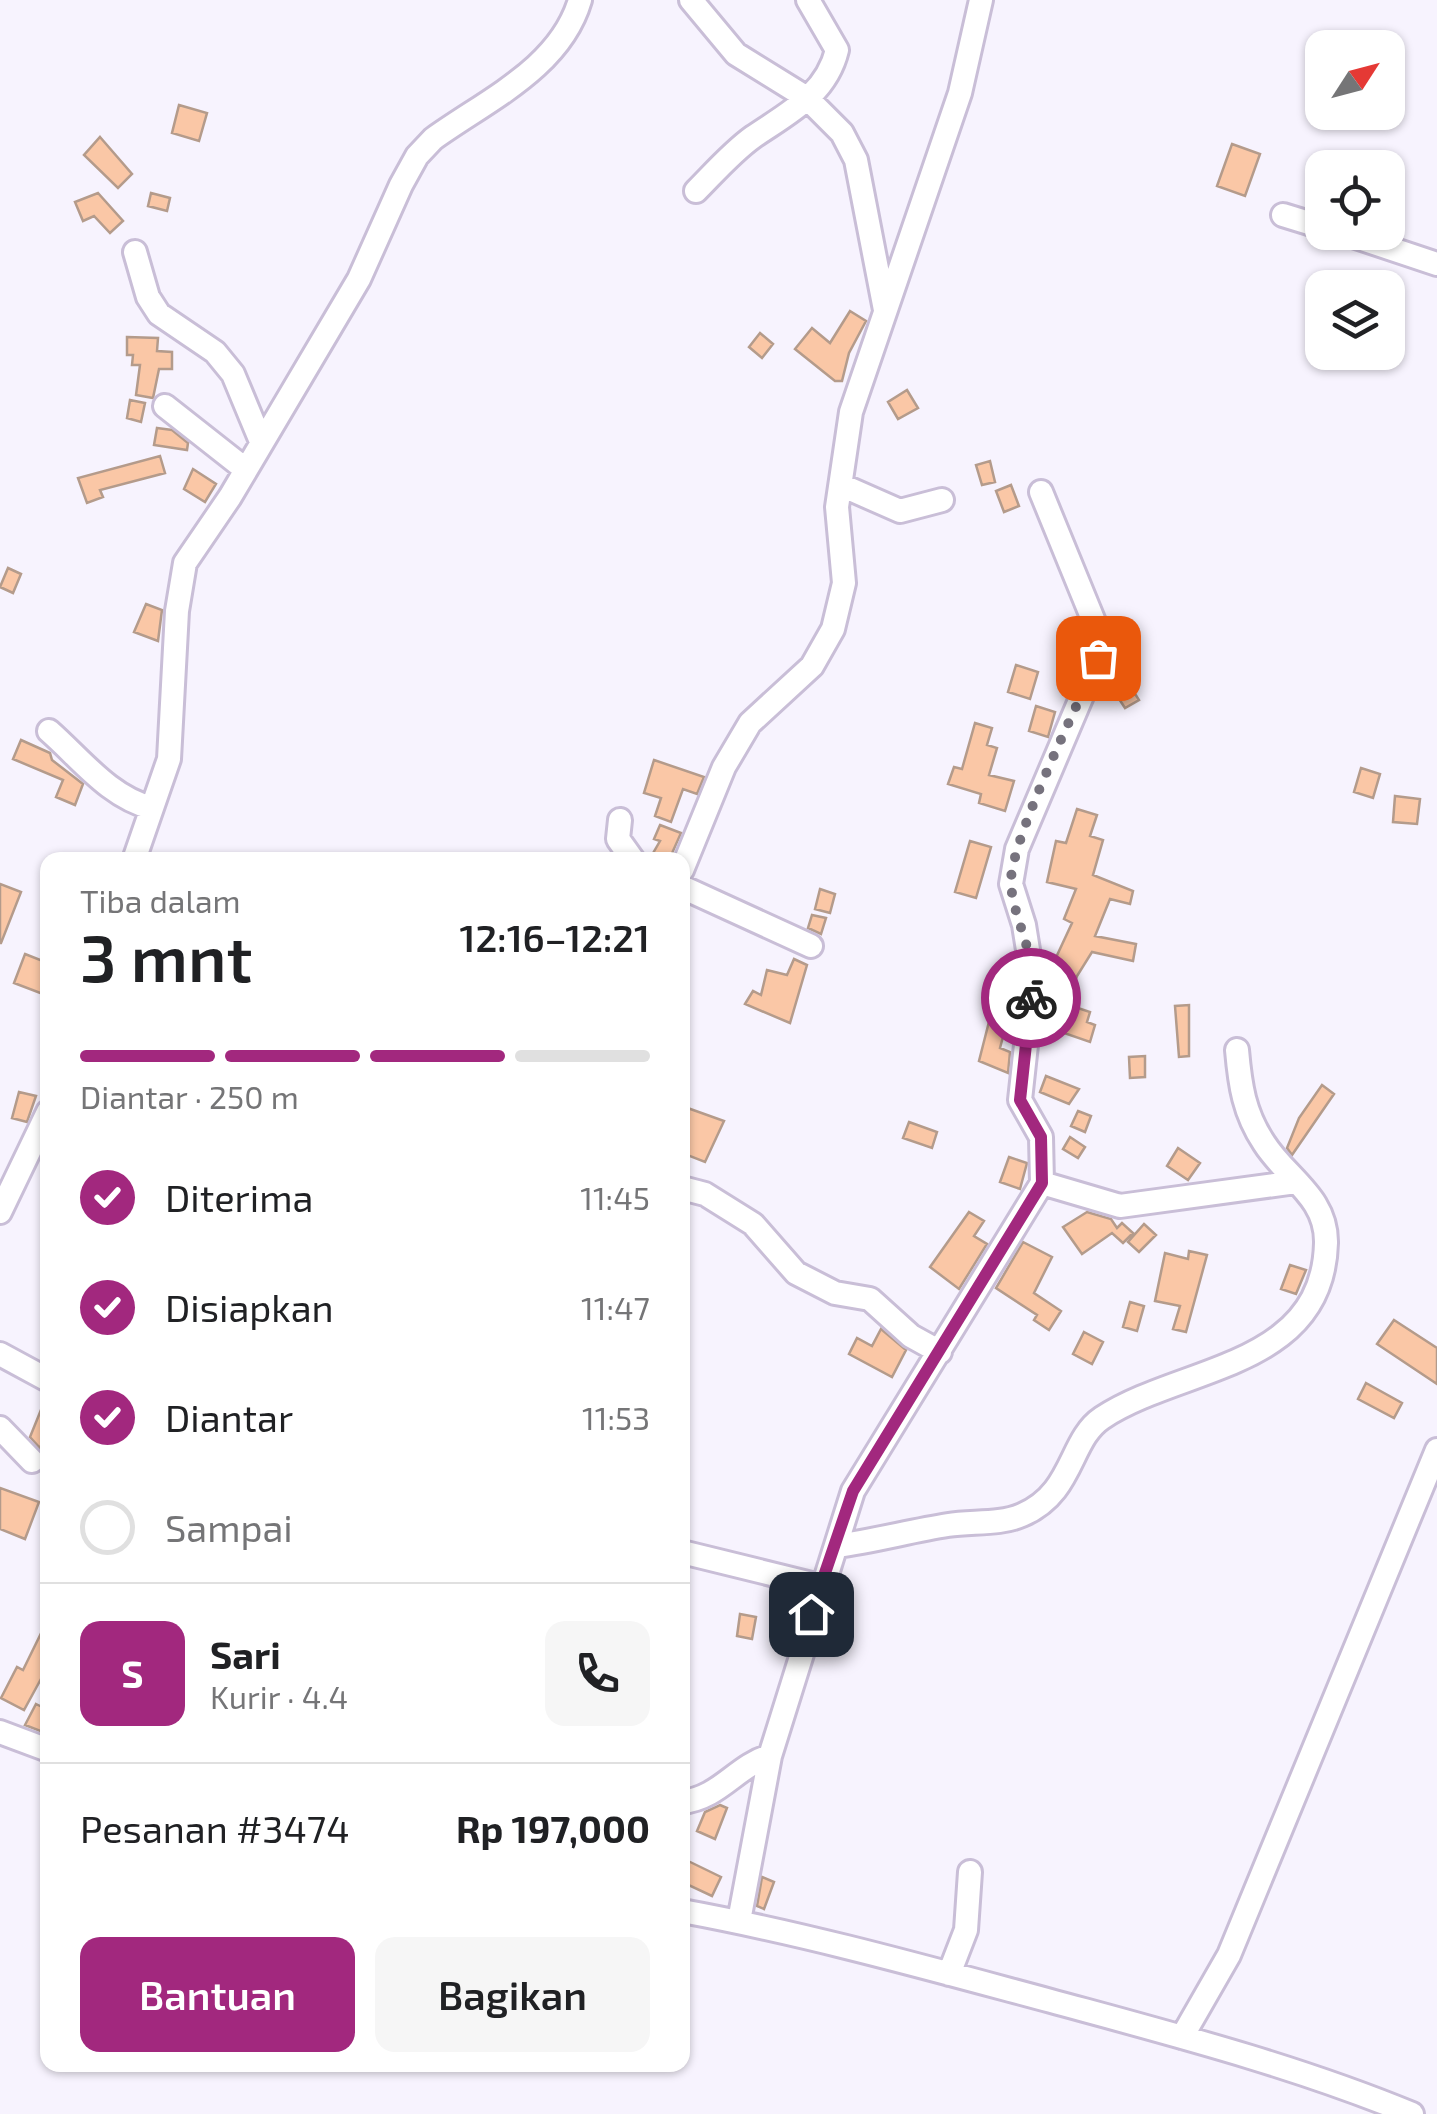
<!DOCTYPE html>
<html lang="id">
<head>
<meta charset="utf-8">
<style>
  :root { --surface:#fff; --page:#f6f6f6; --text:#202124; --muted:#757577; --line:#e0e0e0; --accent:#a2287e }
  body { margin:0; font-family:"Exo 2",sans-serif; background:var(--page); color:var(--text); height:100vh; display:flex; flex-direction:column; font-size:38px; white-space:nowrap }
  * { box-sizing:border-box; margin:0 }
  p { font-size:32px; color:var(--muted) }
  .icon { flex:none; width:55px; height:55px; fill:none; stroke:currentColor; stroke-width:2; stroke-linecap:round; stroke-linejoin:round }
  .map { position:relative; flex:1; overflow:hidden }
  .drawer { position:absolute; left:40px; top:852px; width:650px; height:1220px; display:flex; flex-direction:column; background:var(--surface); border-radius:20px; box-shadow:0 2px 8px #0004 }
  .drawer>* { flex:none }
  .needle { width:65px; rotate:54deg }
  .fabs { position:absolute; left:1305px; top:30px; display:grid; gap:20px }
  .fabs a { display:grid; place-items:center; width:100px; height:100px; border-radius:20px; background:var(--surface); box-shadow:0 2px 8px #0004; font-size:50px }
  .pin { position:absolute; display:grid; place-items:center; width:85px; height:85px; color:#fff; margin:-42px; border-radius:20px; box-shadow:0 5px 15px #0006 }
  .courier { position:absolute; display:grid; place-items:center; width:100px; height:100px; margin:-50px; border:8px solid #a2287e; border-radius:50%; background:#fff; color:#222; box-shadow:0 2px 12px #0007 }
  .headline em { font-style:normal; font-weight:600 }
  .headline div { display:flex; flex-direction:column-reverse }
  .headline { display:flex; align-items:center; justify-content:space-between; height:170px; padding:0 40px }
  h1 { font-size:65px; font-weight:600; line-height:75px }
  .bar { display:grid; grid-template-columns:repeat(4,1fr); gap:15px 10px; align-content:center; height:120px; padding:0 40px }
  .bar i { height:12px; border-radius:8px; background:var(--line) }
  .bar .active { background:var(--accent) }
  .bar p { grid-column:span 4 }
  .line { display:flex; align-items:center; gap:25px; padding:0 40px; border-top:2px solid var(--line) }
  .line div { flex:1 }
  .round { display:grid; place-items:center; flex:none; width:105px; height:105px; border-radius:20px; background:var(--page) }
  ol { padding:0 40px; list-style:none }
  li { display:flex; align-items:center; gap:30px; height:110px }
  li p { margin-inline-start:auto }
  li .icon { padding:10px; border-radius:50%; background:var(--accent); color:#fff; stroke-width:4 }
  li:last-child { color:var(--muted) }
  li i { width:55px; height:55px; border:5px solid var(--line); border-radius:50% }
  .button { display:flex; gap:20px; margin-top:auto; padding:20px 40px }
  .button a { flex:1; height:115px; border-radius:20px; background:var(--accent); color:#fff; font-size:40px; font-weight:600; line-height:115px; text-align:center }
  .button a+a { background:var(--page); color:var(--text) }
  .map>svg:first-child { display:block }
  .building { fill:#fac7a6; stroke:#b49b8b; stroke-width:2.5 }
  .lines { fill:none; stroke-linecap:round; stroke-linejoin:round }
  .minor-casing { stroke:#c9bed7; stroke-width:28 }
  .minor { stroke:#fff; stroke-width:22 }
  .done { stroke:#76727d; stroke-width:10; stroke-dasharray:0 18 }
  .route { stroke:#a2287e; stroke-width:12 }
</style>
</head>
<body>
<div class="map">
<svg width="1437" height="2114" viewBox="0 0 1437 2114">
  <rect width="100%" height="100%" fill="#f7f3fe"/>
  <path class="building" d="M 179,105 L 207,113 L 199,141 L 172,133 Z
    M 100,137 L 132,174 L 118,188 L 84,155 Z
    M 1232,144 L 1260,154 L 1245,196 L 1217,186 Z
    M 98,193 L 123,221 L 110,233 L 94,216 L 83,221 L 75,202 Z
    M 151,193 L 170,198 L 167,211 L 148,206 Z
    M 850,311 L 866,321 L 849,353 L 842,381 L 835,381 L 795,349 L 812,328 L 830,343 Z
    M 760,333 L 773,344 L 762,358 L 749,347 Z
    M 127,337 L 158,338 L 157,351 L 172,352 L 172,369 L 159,369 L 153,398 L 136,395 L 140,365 L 132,365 L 133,355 L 127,355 Z
    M 907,390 L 918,408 L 898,419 L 888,402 Z
    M 130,400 L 145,403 L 141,422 L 127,418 Z
    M 157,428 L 172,430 L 188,443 L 187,450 L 154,445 Z
    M 160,456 L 165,473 L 100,490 L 103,497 L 87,503 L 78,478 Z
    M 990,461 L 995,482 L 982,485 L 976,465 Z
    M 193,469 L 216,484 L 205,502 L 184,489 Z
    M 1011,485 L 1019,506 L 1004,512 L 996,491 Z
    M 8,568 L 21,574 L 13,593 L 0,587 Z
    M 146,604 L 162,610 L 158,641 L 134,632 Z
    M 1016,665 L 1038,672 L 1030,699 L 1008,692 Z
    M 1122,673 L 1139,700 L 1125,708 L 1108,682 Z
    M 1036,706 L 1055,712 L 1048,737 L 1029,731 Z
    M 975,723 L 992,728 L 987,745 L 997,748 L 989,775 L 1014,781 L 1005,811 L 979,803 L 981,794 L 948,784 L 954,767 L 962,769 Z
    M 21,740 L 50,753 L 52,760 L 83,784 L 75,805 L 56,797 L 63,780 L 13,759 Z
    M 654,760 L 704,777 L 697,794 L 683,789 L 671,822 L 655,816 L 661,798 L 644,793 Z
    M 1361,768 L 1380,774 L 1373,798 L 1354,792 Z
    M 1395,796 L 1420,799 L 1417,824 L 1393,822 Z
    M 1077,809 L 1097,815 L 1090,836 L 1103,840 L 1093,875 L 1133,891 L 1130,904 L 1110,899 L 1095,936 L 1136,944 L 1133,961 L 1092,952 L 1077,976 L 1066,1011 L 1050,1006 L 1062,969 L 1053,964 L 1072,923 L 1064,919 L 1076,889 L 1047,882 L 1056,841 L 1066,843 Z
    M 660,825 L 681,833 L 669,860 L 652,855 L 660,841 L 654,839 Z
    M 970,841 L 991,847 L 976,898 L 955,892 Z
    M 0,884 L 21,892 L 1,943 L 0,943 Z
    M 820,889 L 835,894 L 830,913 L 815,909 Z
    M 812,915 L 826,918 L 821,934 L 808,928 Z
    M 25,954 L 48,963 L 43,994 L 14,983 Z
    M 794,959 L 807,965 L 790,1023 L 745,1004 L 753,991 L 761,995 L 767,970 L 787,975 Z
    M 1189,1005 L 1189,1056 L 1179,1057 L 1175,1006 Z
    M 993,1006 L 1010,1011 L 1000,1048 L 1010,1052 L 1008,1073 L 979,1061 Z
    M 1072,1006 L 1090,1012 L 1087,1022 L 1095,1025 L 1090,1042 L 1064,1033 Z
    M 1145,1056 L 1145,1077 L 1130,1078 L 1129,1057 Z
    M 1046,1076 L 1079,1089 L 1069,1104 L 1040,1092 Z
    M 1322,1085 L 1334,1094 L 1292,1155 L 1287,1148 L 1299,1118 Z
    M 19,1092 L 36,1096 L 27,1122 L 12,1118 Z
    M 682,1106 L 724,1121 L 705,1162 L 682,1153 Z
    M 1078,1111 L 1091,1116 L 1085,1132 L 1071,1126 Z
    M 909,1122 L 937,1132 L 932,1148 L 903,1138 Z
    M 1070,1137 L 1085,1147 L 1078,1158 L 1063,1149 Z
    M 1178,1148 L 1200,1163 L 1188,1180 L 1167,1166 Z
    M 1009,1157 L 1027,1163 L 1020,1189 L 1000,1182 Z
    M 969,1212 L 984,1221 L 974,1236 L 987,1244 L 959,1289 L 930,1267 Z
    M 1087,1212 L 1111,1219 L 1117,1228 L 1122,1223 L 1133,1233 L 1123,1243 L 1112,1233 L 1082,1254 L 1063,1227 Z
    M 1144,1224 L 1156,1235 L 1139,1252 L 1128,1242 Z
    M 1023,1242 L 1052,1257 L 1034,1293 L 1061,1311 L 1049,1330 L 1034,1320 L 1037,1315 L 996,1288 Z
    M 1189,1251 L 1207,1255 L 1186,1332 L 1173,1329 L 1180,1306 L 1155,1301 L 1165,1253 L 1188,1259 Z
    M 1290,1265 L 1306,1270 L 1296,1294 L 1281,1289 Z
    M 1130,1302 L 1144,1306 L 1137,1331 L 1123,1327 Z
    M 1394,1320 L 1437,1348 L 1437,1384 L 1377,1344 Z
    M 881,1329 L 906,1350 L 892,1377 L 849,1354 L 857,1338 L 872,1346 Z
    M 1084,1332 L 1103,1342 L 1092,1364 L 1073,1354 Z
    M 1366,1383 L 1402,1403 L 1394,1418 L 1358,1399 Z
    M 47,1395 L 48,1430 L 40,1448 L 30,1437 Z
    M 0,1488 L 39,1502 L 25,1539 L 0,1529 Z
    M 782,1592 L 799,1596 L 796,1608 L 779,1602 Z
    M 740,1614 L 756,1617 L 752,1639 L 737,1636 Z
    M 48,1619 L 48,1666 L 24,1710 L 1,1698 L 17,1667 L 23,1670 Z
    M 36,1704 L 48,1710 L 48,1734 L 25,1725 Z
    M 720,1805 L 727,1808 L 715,1839 L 697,1831 L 705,1812 Z
    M 682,1858 L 721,1877 L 712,1896 L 682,1882 Z
    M 762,1877 L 774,1882 L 764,1909 L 757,1906 Z"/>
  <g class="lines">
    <defs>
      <path id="minor" d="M 691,0 L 736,54 L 807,98 L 842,133 L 856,160 L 885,310
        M 696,191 C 714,173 732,152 753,137 C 788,113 826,95 837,50 L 808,0
        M 1283,215 L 1322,227
        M 1341,232 L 1437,264
        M 135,252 L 148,297 L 159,314 L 215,352 L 233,374 L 260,439
        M 165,406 L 245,469
        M 841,485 L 900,511 L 942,500
        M 49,731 C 81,759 109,797 152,808
        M 620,820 L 618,839 L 633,860
        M 134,860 L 169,759 L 177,611 L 185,563 L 230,497 L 359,279 L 401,185 L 417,156 L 433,139 C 487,100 560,68 580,0
        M 682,870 L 724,767 L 750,723 L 812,666 L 833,629 L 844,583 L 837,507 L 851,412 L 960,93 L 981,0
        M 682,887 L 811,946
        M 1042,1183 L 1120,1206 L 1296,1182
        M 682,1188 L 705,1194 L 753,1224 L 796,1273 L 835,1293 L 870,1299 L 911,1336 L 940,1352
        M 0,1212 L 48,1112
        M 0,1354 L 48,1380
        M 0,1428 L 32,1461
        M 836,1546 C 874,1541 910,1531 948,1525 C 972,1521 999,1525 1022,1515 C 1074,1493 1069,1440 1102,1418 C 1180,1366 1323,1369 1326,1243 C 1327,1197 1286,1178 1264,1143 C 1244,1113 1240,1085 1237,1050
        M 682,1552 L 820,1586
        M 0,1732 L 48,1750
        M 682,1802 C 720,1798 736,1766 770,1756
        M 682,1911 C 807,1934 928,1968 1051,2001 C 1172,2034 1296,2066 1412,2114
        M 739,1921 L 770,1756 L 853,1491 L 1042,1183 L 1041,1137 L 1020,1100 L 1033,981 L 1024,925 L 1011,884 L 1017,849 L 1098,658 L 1099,634 L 1041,492
        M 949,1974 L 966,1930 L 970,1872
        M 1182,2037 L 1229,1955 L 1437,1450"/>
    </defs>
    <use href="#minor" class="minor-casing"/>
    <use href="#minor" class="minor"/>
  </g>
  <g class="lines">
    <path class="done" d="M 1031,998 C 1036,949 1016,928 1011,886 C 1007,846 1079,703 1098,658"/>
    <path class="route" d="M 811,1614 L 853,1491 L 1042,1183 L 1041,1137 L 1020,1100 L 1031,998"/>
  </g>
</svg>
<div class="fabs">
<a><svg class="needle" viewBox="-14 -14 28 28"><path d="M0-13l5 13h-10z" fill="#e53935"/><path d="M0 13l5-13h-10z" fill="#757577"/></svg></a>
<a><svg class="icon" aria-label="locate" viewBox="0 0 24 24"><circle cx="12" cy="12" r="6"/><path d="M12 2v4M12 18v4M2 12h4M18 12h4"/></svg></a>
<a><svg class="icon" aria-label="layers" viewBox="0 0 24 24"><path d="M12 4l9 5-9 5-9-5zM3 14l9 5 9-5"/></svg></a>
</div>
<div class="pin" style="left:1098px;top:658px;background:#ea580c"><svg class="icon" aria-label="bag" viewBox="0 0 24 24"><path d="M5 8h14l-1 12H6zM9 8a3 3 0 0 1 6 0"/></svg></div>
<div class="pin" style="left:811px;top:1614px;background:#1f2937"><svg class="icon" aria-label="home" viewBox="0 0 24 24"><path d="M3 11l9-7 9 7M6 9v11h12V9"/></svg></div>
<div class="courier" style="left:1031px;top:998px"><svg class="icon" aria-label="bike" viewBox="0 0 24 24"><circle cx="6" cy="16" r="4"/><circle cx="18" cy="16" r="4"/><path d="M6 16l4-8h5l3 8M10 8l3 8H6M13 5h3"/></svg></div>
<section class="drawer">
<div class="headline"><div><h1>3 mnt</h1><p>Tiba dalam</p></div><em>12:16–12:21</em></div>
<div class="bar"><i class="active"></i><i class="active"></i><i class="active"></i><i></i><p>Diantar · 250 m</p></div>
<ol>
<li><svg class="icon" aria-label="check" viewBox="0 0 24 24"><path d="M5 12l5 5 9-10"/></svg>Diterima<p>11:45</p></li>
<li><svg class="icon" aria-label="check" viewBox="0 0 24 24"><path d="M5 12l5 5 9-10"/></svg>Disiapkan<p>11:47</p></li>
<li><svg class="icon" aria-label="check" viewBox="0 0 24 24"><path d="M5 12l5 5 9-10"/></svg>Diantar<p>11:53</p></li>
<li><i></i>Sampai</li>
</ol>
<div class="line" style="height:180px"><b class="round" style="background:var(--accent);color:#fff">S</b><div><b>Sari</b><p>Kurir · 4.4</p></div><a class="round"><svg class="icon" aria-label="phone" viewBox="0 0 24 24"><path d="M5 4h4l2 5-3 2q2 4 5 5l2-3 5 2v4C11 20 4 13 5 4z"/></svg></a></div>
<div class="line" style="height:130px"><div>Pesanan #3474</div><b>Rp 197,000</b></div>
<div class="button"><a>Bantuan</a><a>Bagikan</a></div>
</section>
</div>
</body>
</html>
